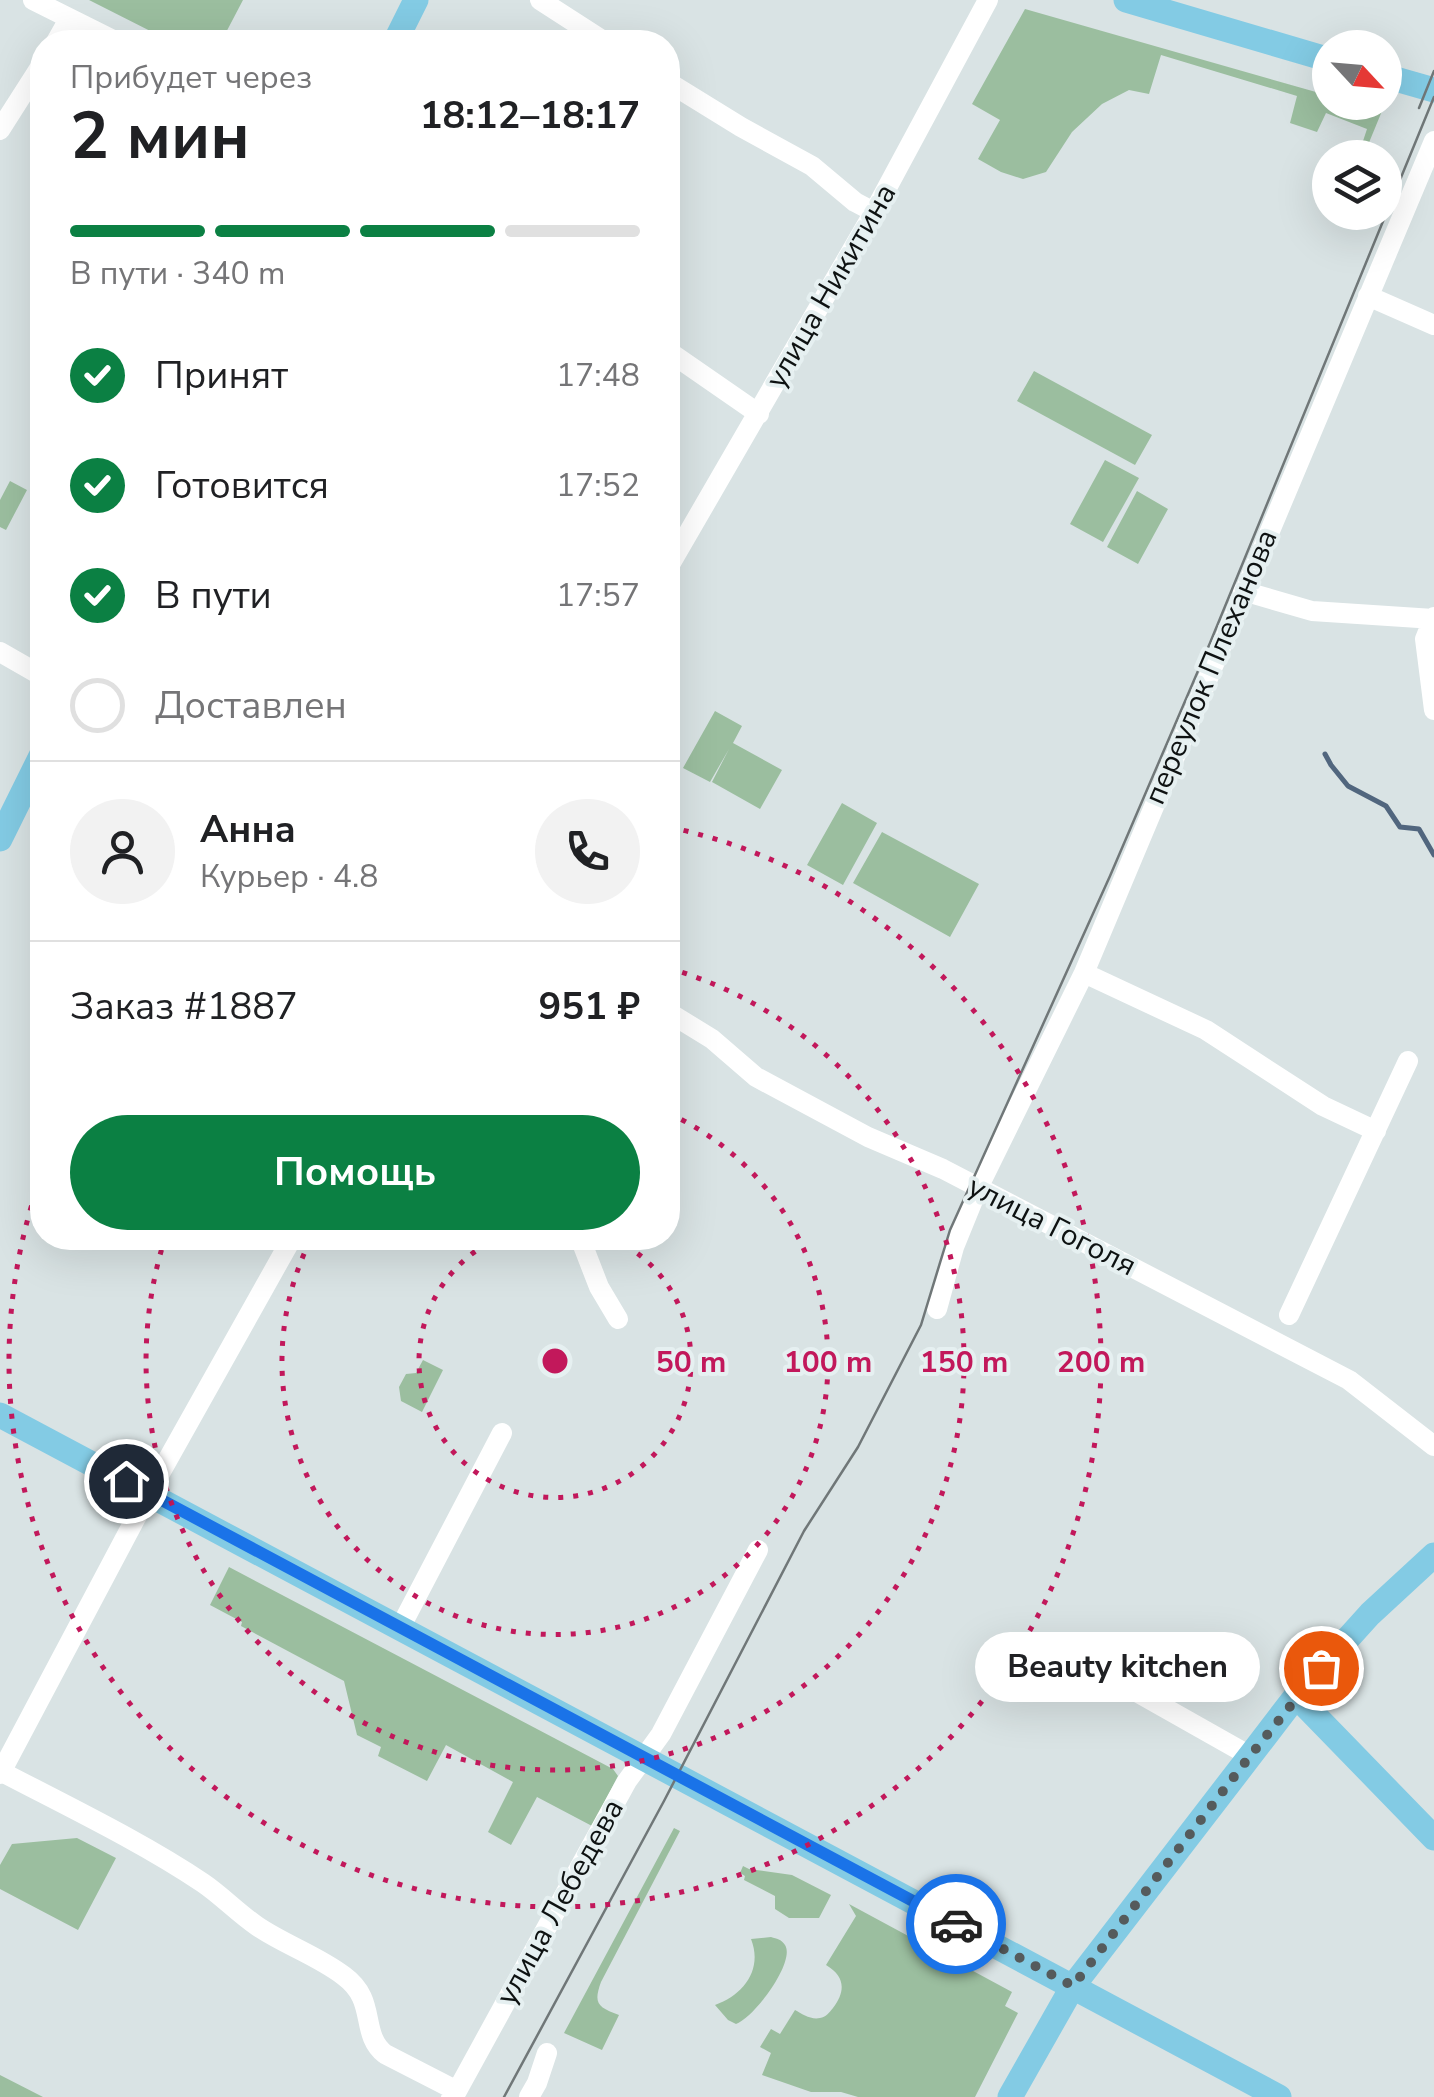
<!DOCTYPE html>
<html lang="ru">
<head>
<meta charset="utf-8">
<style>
  :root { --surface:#fff; --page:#f2f2f2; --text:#202124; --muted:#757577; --line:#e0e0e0; --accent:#0b8043 }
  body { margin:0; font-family:"Nunito Sans",sans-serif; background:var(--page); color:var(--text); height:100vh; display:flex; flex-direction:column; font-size:38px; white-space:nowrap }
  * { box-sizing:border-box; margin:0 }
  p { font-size:32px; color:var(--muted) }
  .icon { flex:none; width:55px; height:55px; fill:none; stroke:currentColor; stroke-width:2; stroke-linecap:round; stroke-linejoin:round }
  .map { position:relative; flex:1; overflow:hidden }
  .sheet { position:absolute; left:30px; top:30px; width:650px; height:1220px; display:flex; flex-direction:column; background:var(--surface); border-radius:40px; box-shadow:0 10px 40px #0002 }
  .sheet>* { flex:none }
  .needle { width:65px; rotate:116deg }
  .controls { position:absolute; left:1312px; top:30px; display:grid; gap:20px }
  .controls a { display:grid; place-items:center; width:90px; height:90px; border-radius:50%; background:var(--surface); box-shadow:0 10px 40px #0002; font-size:50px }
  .pin { position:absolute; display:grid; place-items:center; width:85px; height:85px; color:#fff; margin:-42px; border:5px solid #fff; border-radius:50%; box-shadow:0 2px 10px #0007 }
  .courier { position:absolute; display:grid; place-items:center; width:100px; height:100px; margin:-50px; border:8px solid #1a73e8; border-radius:50%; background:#fff; color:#222; box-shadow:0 2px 12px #0007 }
  .bubble { position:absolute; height:70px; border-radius:35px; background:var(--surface); box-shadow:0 10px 40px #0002; font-size:32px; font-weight:700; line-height:70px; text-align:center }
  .head em { font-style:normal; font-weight:700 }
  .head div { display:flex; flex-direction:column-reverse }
  .head { display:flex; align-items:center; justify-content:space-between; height:170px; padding:0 40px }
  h1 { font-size:65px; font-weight:700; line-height:75px }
  .bar { display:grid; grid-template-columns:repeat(4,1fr); gap:15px 10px; align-content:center; height:120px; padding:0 40px }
  .bar i { height:12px; border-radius:8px; background:var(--line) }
  .bar .selected { background:var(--accent) }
  .bar p { grid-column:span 4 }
  .line { display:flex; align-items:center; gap:25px; padding:0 40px; border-top:2px solid var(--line) }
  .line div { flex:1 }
  .round { display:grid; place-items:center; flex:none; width:105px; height:105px; border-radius:52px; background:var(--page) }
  ol { padding:0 40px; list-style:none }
  li { display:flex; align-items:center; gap:30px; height:110px }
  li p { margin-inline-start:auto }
  li .icon { padding:10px; border-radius:50%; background:var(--accent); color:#fff; stroke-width:4 }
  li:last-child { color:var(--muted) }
  li i { width:55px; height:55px; border:5px solid var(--line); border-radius:50% }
  .button { display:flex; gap:20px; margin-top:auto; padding:20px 40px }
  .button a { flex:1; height:115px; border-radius:60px; background:var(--accent); color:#fff; font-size:40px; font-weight:700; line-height:115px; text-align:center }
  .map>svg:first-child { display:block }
  .green { fill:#9bbe9f }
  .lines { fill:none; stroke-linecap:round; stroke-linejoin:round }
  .stream { stroke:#51667e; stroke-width:5 }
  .minor { stroke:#fff; stroke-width:20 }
  .major { stroke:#83cbe4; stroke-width:25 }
  .tram { stroke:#707778; stroke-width:2.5 }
  .done { stroke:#555b5c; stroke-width:10; stroke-dasharray:0 18 }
  .route { stroke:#1a73e8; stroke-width:12 }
  .ring { fill:none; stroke:#c2185b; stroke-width:5; stroke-dasharray:5 10 }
  .labels { text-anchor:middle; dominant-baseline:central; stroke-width:8; stroke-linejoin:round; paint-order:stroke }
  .street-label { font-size:30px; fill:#0e1212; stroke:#e6f0f1 }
  .centre { fill:#c2185b; stroke:#e6f0f1; stroke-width:5 }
  .ring-label { font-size:30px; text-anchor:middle; font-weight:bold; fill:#c2185b; stroke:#e6f0f1; stroke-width:8; stroke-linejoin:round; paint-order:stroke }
</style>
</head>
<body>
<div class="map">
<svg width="1434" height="2097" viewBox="0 0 1434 2097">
  <rect width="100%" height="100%" fill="#d9e3e4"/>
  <path class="green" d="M 89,0 L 243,0 L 221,42 L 172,42 Z
    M 1025,9 L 1330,96 L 1330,102 L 1352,103 L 1382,111 L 1368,145 L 1362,144 L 1367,129 L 1326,113 L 1317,132 L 1290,123 L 1297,96 L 1161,55 L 1149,94 L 1129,90 L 1102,104 L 1072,132 L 1046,172 L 1023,179 L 1001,172 L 978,159 L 1000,120 L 972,104 Z
    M 1034,371 L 1152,435 L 1135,465 L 1017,401 Z
    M 1105,460 L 1139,478 L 1103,542 L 1070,524 Z
    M 10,481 L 27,490 L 6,530 L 0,527 L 0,500 Z
    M 1137,491 L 1168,509 L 1138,564 L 1107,547 Z
    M 715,711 L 742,726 L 733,743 L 782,770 L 760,809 L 712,782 L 729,749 L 710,782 L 683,768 Z
    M 842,803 L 877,823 L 843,885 L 807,865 Z
    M 882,832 L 979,884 L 950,937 L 853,883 Z
    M 423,1360 L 443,1370 L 422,1412 L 401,1401 L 399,1387 L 406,1374 L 416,1373 Z
    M 229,1567 L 613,1769 L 618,1776 L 592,1826 L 537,1797 L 511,1845 L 488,1832 L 513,1782 L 446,1745 L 427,1781 L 378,1756 L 381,1747 L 357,1735 L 344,1681 L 241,1626 L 242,1622 L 210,1605 Z
    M 674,1828 L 680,1831 L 601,1982 C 593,2004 598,2007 619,2015 L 602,2050 L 564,2033 Z
    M 77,1838 L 116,1858 L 78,1930 L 0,1889 L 0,1865 L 12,1844 Z
    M 743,1866 L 749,1869 L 792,1875 L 831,1895 L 819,1918 L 789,1918 L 775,1909 L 775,1896 L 744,1880 L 745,1876 L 740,1873 Z
    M 849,1904 L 1012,1992 L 1005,2006 L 1018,2013 L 975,2097 L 858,2097 L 841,2092 L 811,2092 L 762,2075 L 771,2053 L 760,2047 L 771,2029 L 780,2034 L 795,2010 C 802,2014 811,2020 820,2018 C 826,2017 829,2013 833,2008 C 846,1991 845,1976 826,1965 L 856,1916 Z
    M 771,1937 C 777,1939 781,1939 785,1945 C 796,1962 753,2019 736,2024 L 728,2020 L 715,2005 C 744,1995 763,1969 751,1939 Z
    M 0,2075 L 43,2097 L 0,2097 Z"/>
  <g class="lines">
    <path class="stream" d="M 1325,754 L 1331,765 L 1348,786 L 1386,806 L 1400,827 L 1419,829 L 1434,855"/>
    <path class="minor" d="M 33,0 L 117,42
      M 540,0 L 605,42
      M 56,42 L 69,19
      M 668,82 L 741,127 L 812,166 L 855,202 L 874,212
      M 0,130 L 42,64
      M 1368,296 L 1434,325
      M 668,351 L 759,414
      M 668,568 L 874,212 L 988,0
      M 1243,591 L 1312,611 L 1434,619
      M 1434,617 L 1425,639 L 1434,710
      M 0,652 L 42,676
      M 1084,973 L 1206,1030 L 1323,1106 L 1376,1131
      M 668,1012 L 712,1039 L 756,1077 L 868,1137 L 943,1169 L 1349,1380 L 1434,1446
      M 580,1238 L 599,1287 L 618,1319
      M 937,1309 L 954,1247 L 978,1188 L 1084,973 L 1434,141
      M 1289,1315 L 1408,1061
      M 400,1628 L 502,1433
      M 1057,1647 L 1250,1756
      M 2,1772 C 67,1806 142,1842 203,1883 C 222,1896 238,1913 257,1926 C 285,1945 318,1956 344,1976 C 378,2001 359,2033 385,2054 L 457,2091
      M 0,1774 L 149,1493 L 292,1238
      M 451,2097 L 457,2091 L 627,1781 L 661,1734 L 758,1550
      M 529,2097 L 537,2083 L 547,2053"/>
    <path class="major" d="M 1126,0 L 1330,60
      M 395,42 L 416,0
      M 1385,76 L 1434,90
      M 0,839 L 42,754
      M 0,1415 L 1279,2097
      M 1296,1696 L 1434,1838
      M 1010,2097 L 1073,1986 L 1250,1756 L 1296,1696 L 1370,1614 L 1434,1555"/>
    <path class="tram" d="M 1419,108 L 1434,71
      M 504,2097 L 664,1801 L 804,1531 L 858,1447 L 921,1325 L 950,1230 L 1110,876 L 1210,643 L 1434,97"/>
  </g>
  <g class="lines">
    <path class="done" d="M 956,1924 L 1073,1986 L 1250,1756 L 1321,1668"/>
    <path class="route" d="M 126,1481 L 956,1924"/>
  </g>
  <g class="ring">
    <path d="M612 1238A136 136 0 1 1 498 1238"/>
    <path d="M668 1113A273 273 0 1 1 311 1239"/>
    <path d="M668 968A409 409 0 1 1 165 1238"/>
    <path d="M669 827A546 546 0 1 1 42 1174"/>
  </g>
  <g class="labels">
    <g class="street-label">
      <text transform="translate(831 286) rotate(-60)">улица Никитина</text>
      <text transform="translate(1211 667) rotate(-67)">переулок Плеханова</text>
      <text transform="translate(1052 1226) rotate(27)">улица Гоголя</text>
      <text transform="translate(560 1902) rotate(-61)">улица Лебедева</text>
    </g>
  </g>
  <circle cx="555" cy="1361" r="15" class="centre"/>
  <g class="ring-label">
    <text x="691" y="1372">50 m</text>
    <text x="828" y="1372">100 m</text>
    <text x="964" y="1372">150 m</text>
    <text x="1101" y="1372">200 m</text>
  </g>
</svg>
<div class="controls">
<a><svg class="needle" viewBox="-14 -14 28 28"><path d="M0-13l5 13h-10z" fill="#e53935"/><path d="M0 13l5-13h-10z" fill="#757577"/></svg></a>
<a><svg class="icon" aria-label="layers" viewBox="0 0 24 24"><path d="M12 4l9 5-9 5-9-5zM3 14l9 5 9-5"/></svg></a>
</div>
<div class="pin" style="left:1321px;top:1668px;background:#ea580c"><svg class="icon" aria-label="bag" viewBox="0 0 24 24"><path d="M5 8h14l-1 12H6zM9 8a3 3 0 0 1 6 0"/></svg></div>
<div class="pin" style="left:126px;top:1481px;background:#1f2937"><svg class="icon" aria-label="home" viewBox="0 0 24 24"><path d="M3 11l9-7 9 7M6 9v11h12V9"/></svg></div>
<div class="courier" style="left:956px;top:1924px"><svg class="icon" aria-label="car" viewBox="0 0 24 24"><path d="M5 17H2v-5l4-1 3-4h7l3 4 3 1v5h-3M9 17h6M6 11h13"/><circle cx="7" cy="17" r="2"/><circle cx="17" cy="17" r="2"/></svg></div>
<div class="bubble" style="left:975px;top:1632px;width:285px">Beauty kitchen</div>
<section class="sheet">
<div class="head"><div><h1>2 мин</h1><p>Прибудет через</p></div><em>18:12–18:17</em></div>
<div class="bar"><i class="selected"></i><i class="selected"></i><i class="selected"></i><i></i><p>В пути · 340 m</p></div>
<ol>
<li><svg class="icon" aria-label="check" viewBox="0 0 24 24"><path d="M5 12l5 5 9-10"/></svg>Принят<p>17:48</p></li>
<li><svg class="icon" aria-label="check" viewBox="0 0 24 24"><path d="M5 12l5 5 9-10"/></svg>Готовится<p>17:52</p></li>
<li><svg class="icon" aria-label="check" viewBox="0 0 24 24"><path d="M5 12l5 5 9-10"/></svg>В пути<p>17:57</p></li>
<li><i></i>Доставлен</li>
</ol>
<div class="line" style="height:180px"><a class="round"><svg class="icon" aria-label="person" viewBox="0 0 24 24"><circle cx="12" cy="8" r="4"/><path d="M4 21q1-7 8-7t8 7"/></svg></a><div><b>Анна</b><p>Курьер · 4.8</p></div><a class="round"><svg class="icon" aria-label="phone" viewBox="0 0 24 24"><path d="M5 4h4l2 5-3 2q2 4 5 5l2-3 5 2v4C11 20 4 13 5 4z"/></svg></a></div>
<div class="line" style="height:130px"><div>Заказ #1887</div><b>951 ₽</b></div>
<div class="button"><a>Помощь</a></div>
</section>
</div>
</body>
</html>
